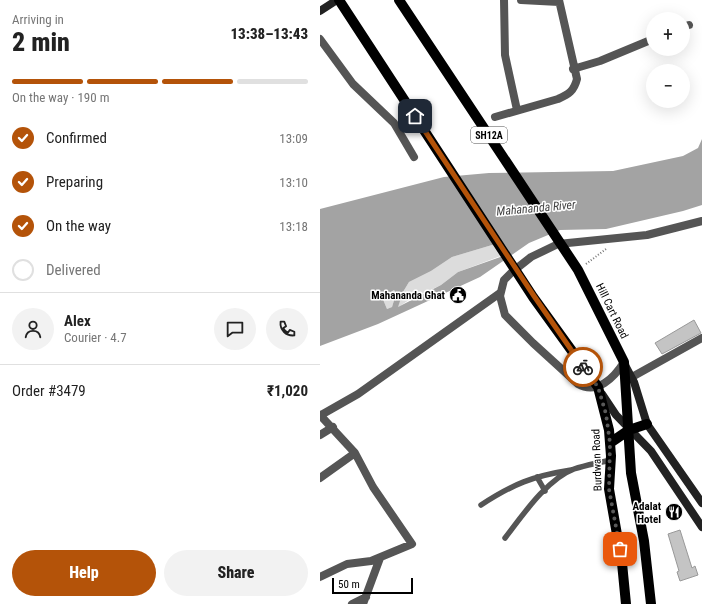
<!DOCTYPE html>
<html lang="en">
<head>
<meta charset="utf-8">
<style>
  :root { --surface:#fff; --page:#f2f2f2; --text:#222; --muted:#767676; --line:#e0e0e0; --accent:#b45309 }
  body { margin:0; font-family:"Roboto Condensed",sans-serif; background:var(--page); color:var(--text); height:100vh; display:flex; flex-direction:column; font-size:15px; white-space:nowrap }
  * { box-sizing:border-box; margin:0 }
  p { font-size:13px; color:var(--muted) }
  .icon { flex:none; width:22px; height:22px; fill:none; stroke:currentColor; stroke-width:2; stroke-linecap:round; stroke-linejoin:round }
  .map { position:relative; flex:1; overflow:hidden }
  .sheet { display:flex; flex-direction:column; background:var(--surface); width:320px }
  .sheet>* { flex:none }
  .controls { position:absolute; left:326px; top:12px; display:grid; gap:8px }
  .controls a { display:grid; place-items:center; width:44px; height:44px; border-radius:50%; background:var(--surface); box-shadow:0 4px 16px #0002; font-size:20px }
  .scale { position:absolute; left:12px; bottom:10px; width:81px; box-sizing:border-box; padding-left:4px; border:2px solid #000; border-top:0; font-size:11px; line-height:14px; white-space:nowrap; color:#000; -webkit-text-stroke:3px #fff; paint-order:stroke }
  .pin { position:absolute; display:grid; place-items:center; width:34px; height:34px; color:#fff; margin:-17px; border-radius:8px; box-shadow:0 2px 6px #0006 }
  .courier { position:absolute; display:grid; place-items:center; width:40px; height:40px; margin:-20px; border:3px solid #b45309; border-radius:50%; background:#fff; color:#222; box-shadow:0 1px 5px #0007 }
  .headline em { font-style:normal; font-weight:800 }
  .headline div { display:flex; flex-direction:column-reverse }
  .headline { display:flex; align-items:center; justify-content:space-between; height:68px; padding:0 12px }
  h1 { font-size:26px; font-weight:800; line-height:30px }
  .bar { display:grid; grid-template-columns:repeat(4,1fr); gap:6px 4px; align-content:center; height:48px; padding:0 12px }
  .bar i { height:5px; border-radius:3px; background:var(--line) }
  .bar .current { background:var(--accent) }
  .bar p { grid-column:span 4 }
  .line { display:flex; align-items:center; gap:10px; padding:0 12px; border-top:1px solid var(--line) }
  .line div { flex:1 }
  .round { display:grid; place-items:center; flex:none; width:42px; height:42px; border-radius:21px; background:var(--page) }
  ol { padding:0 12px; list-style:none }
  li { display:flex; align-items:center; gap:12px; height:44px }
  li p { margin-inline-start:auto }
  li .icon { padding:4px; border-radius:50%; background:var(--accent); color:#fff; stroke-width:4 }
  li:last-child { color:var(--muted) }
  li i { width:22px; height:22px; border:2px solid var(--line); border-radius:50% }
  .action { display:flex; gap:8px; margin-top:auto; padding:8px 12px }
  .action a { flex:1; height:46px; border-radius:24px; background:var(--accent); color:#fff; font-size:16px; font-weight:800; line-height:46px; text-align:center }
  .action a+a { background:var(--page); color:var(--text) }
  main { display:flex; flex:1; min-height:0 }
  .map>svg:first-child { display:block }
  .green { fill:#dcdcdc }
  .water { fill:#a3a3a3; fill-rule:evenodd }
  .building { fill:#c4c4c4; stroke:#999 }
  .lines { fill:none; stroke-linecap:round; stroke-linejoin:round }
  .path { stroke:#777; stroke-width:2; stroke-dasharray:1 2; stroke-linecap:butt }
  .lane { stroke:#555; stroke-width:5.5 }
  .street { stroke:#555; stroke-width:8 }
  .secondary { stroke:#222; stroke-width:8 }
  .primary { stroke:#000; stroke-width:10 }
  .done { stroke:#595959; stroke-width:4; stroke-dasharray:0 7.2 }
  .route { stroke:#b45309; stroke-width:5 }
  .labels { text-anchor:middle; dominant-baseline:central; stroke-width:3; stroke-linejoin:round; paint-order:stroke }
  .shield { fill:#fff; stroke:#4c4c4c; stroke-width:1 }
  .shield-label { font-size:10px; font-weight:bold; fill:#000 }
  .poi-label { font-size:11px; font-weight:bold; fill:#000; stroke:#fff; text-anchor:end }
  .street-label { font-size:11px; fill:#000; stroke:#fff }
  .water-label { font-size:12px; font-style:italic; fill:#444; stroke:#fff }
</style>
</head>
<body>
<main>
<section class="sheet">
<div class="headline"><div><h1>2 min</h1><p>Arriving in</p></div><em>13:38–13:43</em></div>
<div class="bar"><i class="current"></i><i class="current"></i><i class="current"></i><i></i><p>On the way · 190 m</p></div>
<ol>
<li><svg class="icon" aria-label="check" viewBox="0 0 24 24"><path d="M5 12l5 5 9-10"/></svg>Confirmed<p>13:09</p></li>
<li><svg class="icon" aria-label="check" viewBox="0 0 24 24"><path d="M5 12l5 5 9-10"/></svg>Preparing<p>13:10</p></li>
<li><svg class="icon" aria-label="check" viewBox="0 0 24 24"><path d="M5 12l5 5 9-10"/></svg>On the way<p>13:18</p></li>
<li><i></i>Delivered</li>
</ol>
<div class="line" style="height:72px"><a class="round"><svg class="icon" aria-label="person" viewBox="0 0 24 24"><circle cx="12" cy="8" r="4"/><path d="M4 21q1-7 8-7t8 7"/></svg></a><div><b>Alex</b><p>Courier · 4.7</p></div><a class="round"><svg class="icon" aria-label="chat" viewBox="0 0 24 24"><path d="M4 5h16v11H9l-5 4z"/></svg></a><a class="round"><svg class="icon" aria-label="phone" viewBox="0 0 24 24"><path d="M5 4h4l2 5-3 2q2 4 5 5l2-3 5 2v4C11 20 4 13 5 4z"/></svg></a></div>
<div class="line" style="height:52px"><div>Order #3479</div><b>₹1,020</b></div>
<div class="action"><a>Help</a><a>Share</a></div>
</section>
<div class="map">
<svg width="382" height="604" viewBox="0 0 382 604">
  <rect width="100%" height="100%" fill="#fff"/>
  <path class="green" d="M 172,245 L 184,247 L 186,254 L 138,272 L 121,285 L 89,300 L 77,308 L 83,292 L 89,282 L 111,271 L 132,257 Z
    M 73,289 L 76,294 L 72,307 L 67,309 L 62,297 Z"/>
  <path class="water" d="M 382,139 L 382,205 L 363,211 L 286,229 L 240,230 L 209,243 L 160,277 L 58,324 L 0,346 L 0,209 L 124,177 L 169,173 L 293,171 L 363,156 L 378,148 ZM 172,245 L 183,247 L 186,255 L 138,272 L 121,285 L 78,307 L 83,292 L 89,282 L 111,271 L 132,257 ZM 74,290 L 76,294 L 72,307 L 67,309 L 62,297 Z"/>
  <path class="building" d="M 374,320 L 381,333 L 342,354 L 335,343 Z
    M 360,530 L 372,568 L 375,566 L 378,575 L 360,581 L 357,572 L 359,571 L 348,534 Z"/>
  <g class="lines">
    <path class="path" d="M 266,264 L 286,249"/>
    <path class="lane" d="M 217,477 L 225,491
      M 161,505 C 193,484 213,476 251,470
      M 185,538 C 202,516 227,479 254,469 C 266,465 279,463 290,460"/>
    <path class="street" d="M 184,0 L 185,55 L 197,110
      M 201,0 L 239,2
      M 363,27 L 369,25
      M 0,39 L 33,84 L 74,123 L 94,157
      M 253,69 L 280,61 L 333,39
      M 175,117 L 238,99 C 249,94 254,91 257,79 L 239,0
      M 304,362 C 294,378 277,395 258,384 L 213,343 L 185,315 L 180,296 L 184,280 L 192,272 L 211,257 L 238,244 L 327,235 L 382,221
      M 312,377 L 382,338
      M 0,415 L 35,453 L 53,487 L 92,544 L 51,561 L 27,564 L 0,577
      M 1,415 L 38,394 L 180,293
      M 0,435 L 13,427
      M 0,478 L 35,453
      M 32,604 L 46,597
      M 43,604 L 60,558"/>
    <path class="secondary" d="M 0,11 L 17,0
      M 305,365 L 314,382 L 327,424 L 382,503
      M 282,394 L 296,415 L 331,451 L 382,527"/>
    <path class="primary" d="M 19,0 L 213,297 L 278,387 L 289,430 L 291,456 L 289,489 L 302,563 L 306,604
      M 79,0 L 258,270 L 304,362 L 311,473 L 324,541 L 331,604
      M 290,443 L 309,430 L 327,424"/>
  </g>
  <g class="lines">
    <path class="done" d="M 263,367 L 278,387 L 286,414 L 290,443 L 289,489 L 300,549"/>
    <path class="route" d="M 95,116 L 214,296 L 263,367"/>
  </g>
  <defs>
    <symbol id="civic-disc" viewBox="-11 -11 22 22"><circle r="9.5" fill="#000" stroke="#fff"/><path d="M-.6-6.5H3V-4.5H.6V-3L4-1V1h2V6H-6V1h2V-1L-.6-3ZM-1.2 2.5V6h2.4V2.5Z" fill="#fff"/></symbol>
    <symbol id="restaurant-disc" viewBox="-11 -11 22 22"><circle r="9.5" fill="#000" stroke="#fff"/><path d="M-5-6h1v4h1v-4h1v4h1v-4h1v5L-1.5 .5V6h-2V.5L-5-1ZM5-6V6H3V1.5H1.5Q1.5-4 5-6Z" fill="#fff"/></symbol>
  </defs>
  <g fill-rule="evenodd">
    <use href="#civic-disc" x="128" y="285" width="20" height="20"/>
    <use href="#restaurant-disc" x="344" y="502" width="20" height="20"/>
  </g>
  <g class="labels">
    <rect class="shield" x="151" y="127" width="36" height="16" rx="3"/>
    <g class="shield-label">
      <text x="169" y="135">SH12A</text>
    </g>
    <g class="poi-label">
      <text x="125" y="295">Mahananda Ghat</text>
      <text x="341" y="506">Adalat<tspan x="341" dy="13">Hotel</tspan></text>
    </g>
    <g class="street-label">
      <text transform="translate(292 311) rotate(64)">Hill Cart Road</text>
      <text transform="translate(277 460) rotate(-92)">Burdwan Road</text>
    </g>
    <g class="water-label">
      <text transform="translate(216 208) rotate(-5)">Mahananda River</text>
    </g>
  </g>
</svg>
<div class="controls">
<a>+</a>
<a>−</a>
</div>
<div class="scale">50 m</div>
<div class="pin" style="left:300px;top:549px;background:#ea580c"><svg class="icon" aria-label="bag" viewBox="0 0 24 24"><path d="M5 8h14l-1 12H6zM9 8a3 3 0 0 1 6 0"/></svg></div>
<div class="pin" style="left:95px;top:116px;background:#1f2937"><svg class="icon" aria-label="home" viewBox="0 0 24 24"><path d="M3 11l9-7 9 7M6 9v11h12V9"/></svg></div>
<div class="courier" style="left:263px;top:367px"><svg class="icon" aria-label="bike" viewBox="0 0 24 24"><circle cx="6" cy="16" r="4"/><circle cx="18" cy="16" r="4"/><path d="M6 16l4-8h5l3 8M10 8l3 8H6M13 5h3"/></svg></div>
</div>
</main>
</body>
</html>
